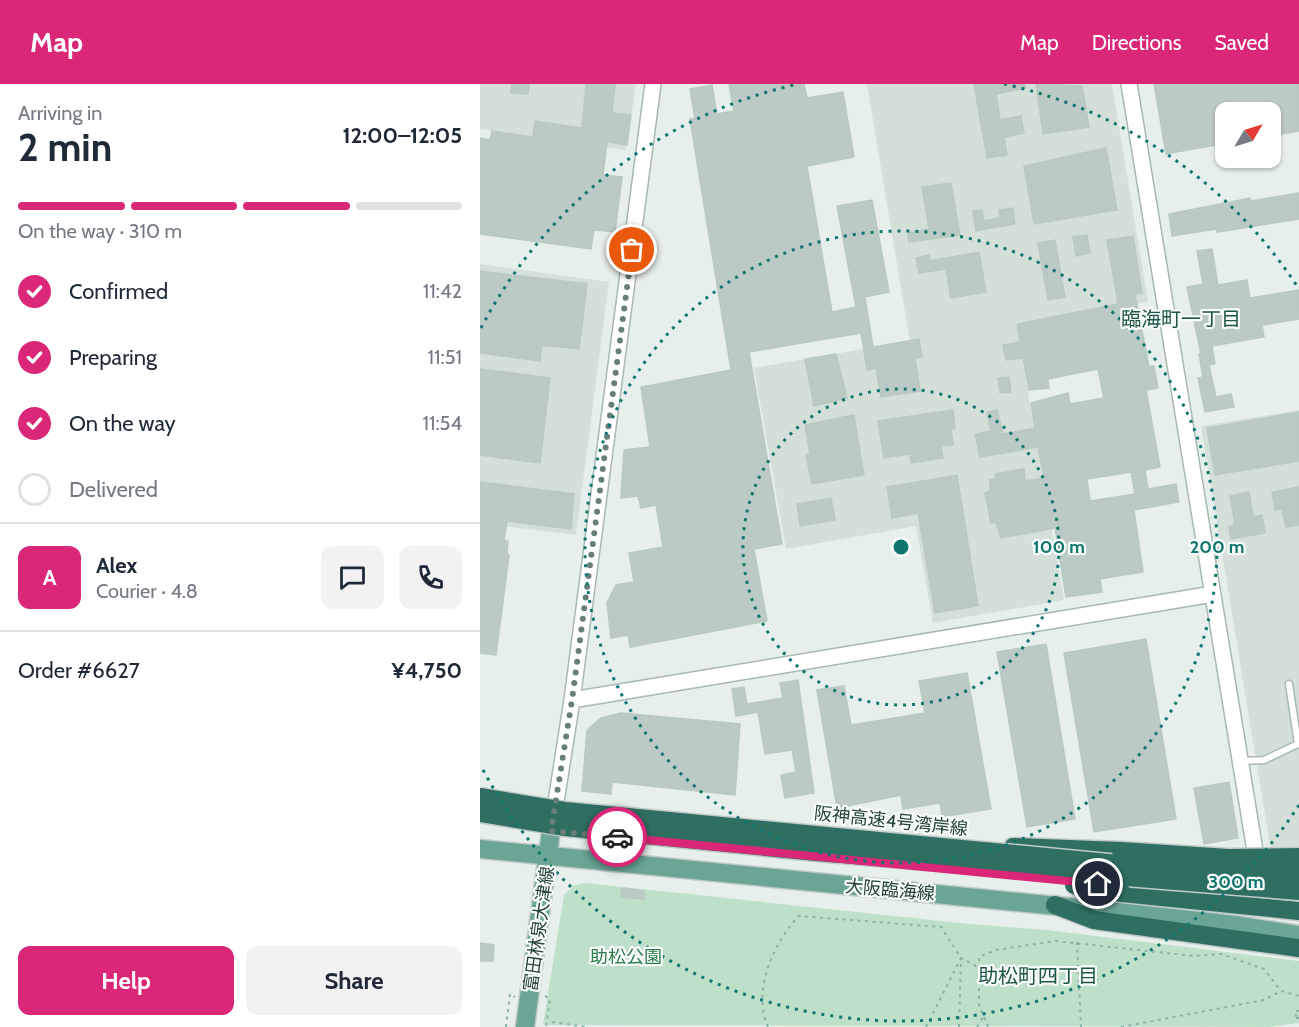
<!DOCTYPE html>
<html lang="en">
<head>
<meta charset="utf-8">
<style>
  :root { --surface:#fff; --page:#f2f2f3; --text:#1f2937; --muted:#747a83; --line:#e0e1e3; --accent:#db2777 }
  body { margin:0; font-family:Cabin,"Noto Sans JP",sans-serif; background:var(--page); color:var(--text); height:100vh; display:flex; flex-direction:column; font-size:22px; white-space:nowrap }
  * { box-sizing:border-box; margin:0 }
  p { font-size:20px; color:var(--muted) }
  .icon { flex:none; width:33px; height:33px; fill:none; stroke:currentColor; stroke-width:2; stroke-linecap:round; stroke-linejoin:round }
  .map { position:relative; flex:1; overflow:hidden }
  .details { display:flex; flex-direction:column; background:var(--surface); width:480px }
  .details>* { flex:none }
  .needle { width:39px; rotate:52deg }
  .buttons { position:absolute; left:735px; top:18px; display:grid; gap:12px }
  .buttons a { display:grid; place-items:center; width:66px; height:66px; border-radius:12px; background:var(--surface); box-shadow:0 2px 4px #0004; font-size:30px }
  .pin { position:absolute; display:grid; place-items:center; width:51px; height:51px; color:#fff; margin:-26px; border:3px solid #fff; border-radius:50%; box-shadow:0 2px 6px #0007 }
  .courier { position:absolute; display:grid; place-items:center; width:60px; height:60px; margin:-30px; border:4px solid #db2777; border-radius:50%; background:#fff; color:#222; box-shadow:0 2px 8px #0007 }
  .overview em { font-style:normal; font-weight:700 }
  .overview div { display:flex; flex-direction:column-reverse }
  .overview { display:flex; align-items:center; justify-content:space-between; height:102px; padding:0 18px }
  h1 { font-size:39px; font-weight:700; line-height:45px }
  .bar { display:grid; grid-template-columns:repeat(4,1fr); gap:9px 6px; align-content:center; height:72px; padding:0 18px }
  .bar i { height:8px; border-radius:4px; background:var(--line) }
  .bar .active { background:var(--accent) }
  .bar p { grid-column:span 4 }
  .line { display:flex; align-items:center; gap:15px; padding:0 18px; border-top:2px solid var(--line) }
  .line div { flex:1 }
  .round { display:grid; place-items:center; flex:none; width:63px; height:63px; border-radius:12px; background:var(--page) }
  ol { padding:0 18px; list-style:none }
  li { display:flex; align-items:center; gap:18px; height:66px }
  li p { margin-inline-start:auto }
  li .icon { padding:6px; border-radius:50%; background:var(--accent); color:#fff; stroke-width:4 }
  li:last-child { color:var(--muted) }
  li i { width:33px; height:33px; border:3px solid var(--line); border-radius:50% }
  .cta { display:flex; gap:12px; margin-top:auto; padding:12px 18px }
  .cta a { flex:1; height:69px; border-radius:12px; background:var(--accent); color:#fff; font-size:24px; font-weight:700; line-height:69px; text-align:center }
  .cta a+a { background:var(--page); color:var(--text) }
  header { display:flex; align-items:center; gap:36px; box-sizing:border-box; height:84px; padding:0 30px; background:var(--accent); color:#fff }
  header strong { font-size:28px }
  nav { display:flex; gap:33px; margin-inline-start:auto; font-size:21px }
  main { display:flex; flex:1; min-height:0 }
  .map>svg:first-child { display:block }
  .built { fill:#d4dfda }
  .green { fill:#bfe0c8 }
  .building { fill:#bbcac4; stroke:#b8c9c2; stroke-width:1.5; fill-rule:evenodd }
  .lines { fill:none; stroke-linecap:round; stroke-linejoin:round }
  .service-casing { stroke:#a8b8b2; stroke-width:9 }
  .tertiary-casing { stroke:#a8b8b2; stroke-width:18 }
  .primary-casing { stroke:#c2cac8; stroke-width:21 }
  .motorway-casing { stroke:#c2cac8; stroke-width:21 }
  .path { stroke:#86b3a5; stroke-width:2; stroke-dasharray:3 4.5; stroke-linecap:butt }
  .service { stroke:#fff; stroke-width:6 }
  .tertiary { stroke:#fff; stroke-width:15 }
  .primary { stroke:#6aa596; stroke-width:18 }
  .motorway { stroke:#2f6f62; stroke-width:18 }
  .motorway-bridge-casing { stroke:#c2cac8; stroke-width:21; stroke-linecap:butt }
  .motorway-bridge { stroke:#2f6f62; stroke-width:18 }
  .done { stroke:#687f78; stroke-width:6; stroke-dasharray:0 10.8 }
  .route { stroke:#db2777; stroke-width:8 }
  .ring { fill:none; stroke:#0f766e; stroke-width:3; stroke-dasharray:3 6 }
  .labels { text-anchor:middle; dominant-baseline:central; stroke-width:4.5; stroke-linejoin:round; paint-order:stroke }
  .street-label { font-size:18px; fill:#24423a; stroke:#f7fbf9 }
  .park-label { font-size:18px; fill:#2d7a4b; stroke:#f7fbf9 }
  .neighbourhood-label { font-size:20px; fill:#1f5548; stroke:#f7fbf9 }
  .centre { fill:#0f766e; stroke:#f7fbf9; stroke-width:3 }
  .ring-label { font-size:18px; text-anchor:middle; font-weight:bold; fill:#0f766e; stroke:#f7fbf9; stroke-width:4.5; stroke-linejoin:round; paint-order:stroke }
</style>
</head>
<body>
<header>
<strong>Map</strong>
<nav><a>Map</a><a>Directions</a><a>Saved</a></nav>
</header>
<main>
<section class="details">
<div class="overview"><div><h1>2 min</h1><p>Arriving in</p></div><em>12:00–12:05</em></div>
<div class="bar"><i class="active"></i><i class="active"></i><i class="active"></i><i></i><p>On the way · 310 m</p></div>
<ol>
<li><svg class="icon" aria-label="check" viewBox="0 0 24 24"><path d="M5 12l5 5 9-10"/></svg>Confirmed<p>11:42</p></li>
<li><svg class="icon" aria-label="check" viewBox="0 0 24 24"><path d="M5 12l5 5 9-10"/></svg>Preparing<p>11:51</p></li>
<li><svg class="icon" aria-label="check" viewBox="0 0 24 24"><path d="M5 12l5 5 9-10"/></svg>On the way<p>11:54</p></li>
<li><i></i>Delivered</li>
</ol>
<div class="line" style="height:108px"><b class="round" style="background:var(--accent);color:#fff">A</b><div><b>Alex</b><p>Courier · 4.8</p></div><a class="round"><svg class="icon" aria-label="chat" viewBox="0 0 24 24"><path d="M4 5h16v11H9l-5 4z"/></svg></a><a class="round"><svg class="icon" aria-label="phone" viewBox="0 0 24 24"><path d="M5 4h4l2 5-3 2q2 4 5 5l2-3 5 2v4C11 20 4 13 5 4z"/></svg></a></div>
<div class="line" style="height:78px"><div>Order #6627</div><b>¥4,750</b></div>
<div class="cta"><a>Help</a><a>Share</a></div>
</section>
<div class="map">
<svg width="819" height="943" viewBox="0 0 819 943">
  <rect width="100%" height="100%" fill="#e6efeb"/>
  <path class="built" d="M 0,0 L 156,0 L 146,66 L 0,45 Z
    M 387,0 L 632,0 L 668,218 L 536,239 L 584,516 L 453,539 L 436,442 L 306,465 L 274,284 L 430,257 Z
    M 0,180 L 129,198 L 96,451 L 0,439 Z
    M 819,326 L 819,767 L 791,767 L 721,342 Z"/>
  <path class="green" d="M 105,799 L 489,840 L 567,846 L 819,877 L 819,939 L 789,943 L 63,941 L 84,811 L 93,802 Z"/>
  <path class="building" d="M 32,0 L 49,0 L 48,10 L 31,9 Z
    M 106,0 L 135,0 L 132,29 L 151,31 L 147,61 L 127,58 L 123,91 L 142,93 L 135,148 L 114,146 L 111,165 L 0,150 L 0,54 L 10,56 L 12,47 L 53,53 L 55,37 L 102,44 Z
    M 249,0 L 324,0 L 327,14 L 363,8 L 374,73 L 327,82 L 352,228 L 376,223 L 357,122 L 392,116 L 409,208 L 385,213 L 393,263 L 439,255 L 442,273 L 435,274 L 440,307 L 401,313 L 396,284 L 387,286 L 381,249 L 269,268 L 302,460 L 274,465 L 287,537 L 150,563 L 148,551 L 131,554 L 127,519 L 136,501 L 154,498 L 149,469 L 183,463 L 176,421 L 161,424 L 158,412 L 141,414 L 144,366 L 170,363 L 161,303 L 251,286 L 210,35 L 215,34 L 210,5 L 232,1 L 237,30 L 254,27 Z
    M 494,0 L 545,0 L 546,4 L 516,10 L 520,36 L 541,32 L 544,49 L 524,53 L 527,71 L 507,74 Z
    M 556,0 L 602,2 L 609,43 L 563,50 Z
    M 674,0 L 819,0 L 819,47 L 790,52 L 790,28 L 746,28 L 746,59 L 686,70 Z
    M 626,64 L 637,126 L 554,140 L 544,82 Z
    M 471,99 L 480,151 L 429,158 L 428,149 L 449,145 L 442,103 Z
    M 819,109 L 819,135 L 737,148 L 737,145 L 692,152 L 689,130 L 770,114 L 771,117 Z
    M 533,124 L 535,140 L 496,147 L 493,127 L 502,126 L 504,137 L 520,134 L 519,126 Z
    M 607,151 L 610,169 L 596,172 L 593,153 Z
    M 653,152 L 662,209 L 655,210 L 669,283 L 674,282 L 678,304 L 666,306 L 680,383 L 665,386 L 668,405 L 696,400 L 699,418 L 654,426 L 663,488 L 620,495 L 622,508 L 586,513 L 575,444 L 521,454 L 516,438 L 511,439 L 505,409 L 510,407 L 510,396 L 516,395 L 515,390 L 544,385 L 545,397 L 564,394 L 558,363 L 500,373 L 495,350 L 511,347 L 507,328 L 517,326 L 523,350 L 555,344 L 551,319 L 588,309 L 590,320 L 624,314 L 618,285 L 568,295 L 569,304 L 549,306 L 543,274 L 526,276 L 523,261 L 540,258 L 537,240 L 638,220 L 627,156 ZM 651,388 L 655,410 L 610,417 L 607,395 Z
    M 575,156 L 585,213 L 568,216 L 558,159 Z
    M 732,165 L 738,201 L 767,196 L 770,214 L 819,206 L 819,235 L 782,241 L 784,253 L 732,262 L 735,280 L 729,281 L 736,313 L 751,310 L 754,323 L 725,328 L 718,294 L 723,293 L 719,270 L 721,270 L 707,203 L 723,200 L 717,167 Z
    M 499,168 L 506,208 L 471,214 L 466,185 L 439,189 L 436,174 L 449,171 L 450,177 Z
    M 0,187 L 107,200 L 99,265 L 62,261 L 60,277 L 0,269 Z
    M 356,270 L 367,314 L 334,322 L 325,275 Z
    M 0,285 L 70,294 L 60,379 L 0,371 Z
    M 529,293 L 531,308 L 520,309 L 518,294 Z
    M 473,326 L 475,344 L 471,344 L 473,361 L 461,362 L 463,374 L 431,379 L 430,370 L 404,374 L 398,337 Z
    M 819,328 L 819,377 L 735,391 L 727,344 Z
    M 374,331 L 384,391 L 332,400 L 326,371 L 330,371 L 325,341 Z
    M 477,391 L 498,522 L 455,529 L 438,429 L 412,434 L 407,403 Z
    M 0,398 L 94,410 L 91,445 L 27,437 L 24,457 L 28,457 L 27,470 L 29,471 L 16,571 L 0,569 Z
    M 819,403 L 819,441 L 806,443 L 802,425 L 795,426 L 792,408 Z
    M 769,408 L 773,433 L 782,431 L 785,449 L 751,455 L 749,442 L 755,441 L 750,412 Z
    M 351,414 L 355,436 L 320,442 L 317,420 Z
    M 666,555 L 696,735 L 614,748 L 584,569 Z
    M 566,560 L 595,735 L 547,743 L 517,568 Z
    M 487,589 L 511,725 L 462,733 L 460,719 L 423,725 L 421,711 L 357,724 L 337,606 L 364,602 L 371,641 L 445,629 L 439,597 Z
    M 318,596 L 334,709 L 305,714 L 301,691 L 316,688 L 312,666 L 285,670 L 278,628 L 256,632 L 252,605 L 264,603 L 267,620 L 303,614 L 300,599 Z
    M 141,629 L 260,640 L 255,711 L 132,698 L 131,710 L 102,707 L 107,646 L 121,634 Z
    M 749,698 L 758,754 L 724,760 L 714,704 Z
    M 142,804 L 164,807 L 164,815 L 141,813 Z
    M 0,859 L 14,861 L 13,877 L 0,877 Z"/>
  <g class="lines">
    <defs>
      <path id="service" d="M 762,677 L 784,676 L 818,660 L 809,600"/>
      <path id="tertiary" d="M 649,0 L 778,785
        M 92,616 L 733,510
        M 73,737 L 92,616 L 173,0"/>
      <path id="primary" d="M 0,765 L 628,827 L 755,841 L 819,851
        M 45,943 L 71,747"/>
      <path id="motorway" d="M 533,763 L 641,767
        M 642,809 L 819,827
        M 575,821 L 614,836 L 819,864"/>
    </defs>
    <use href="#service" class="service-casing"/>
    <use href="#tertiary" class="tertiary-casing"/>
    <use href="#primary" class="primary-casing"/>
    <use href="#motorway" class="motorway-casing"/>
    <path class="path" d="M 597,858 L 601,943
      M 65,912 L 70,915 L 66,943
      M 819,927 L 815,927 L 816,932 L 819,931
      M 819,934 L 816,934 L 819,937
      M 72,938 L 107,943
      M 26,943 L 30,910 L 35,913
      M 288,943 C 272,907 293,859 319,832 L 461,843 L 481,874 L 498,883
      M 446,943 L 481,874
      M 479,943 L 481,877
      M 497,943 L 503,933
      M 508,943 L 499,921 L 499,873 L 516,866 L 575,857 L 714,872 L 741,870 L 784,885 L 801,907
      M 641,943 L 784,916 L 801,907 L 819,912"/>
    <use href="#service" class="service"/>
    <use href="#tertiary" class="tertiary"/>
    <use href="#primary" class="primary"/>
    <use href="#motorway" class="motorway"/>
    <defs>
      <path id="motorway-bridge" d="M 0,713 L 85,727 L 639,780 L 819,791
        M 0,729 L 85,743 L 336,768 L 819,807
        M 641,767 L 748,774 L 819,773
        M 594,801 L 642,809"/>
    </defs>
    <use href="#motorway-bridge" class="motorway-bridge-casing"/>
    <use href="#motorway-bridge" class="motorway-bridge"/>
  </g>
  <g class="lines">
    <path class="done" d="M 137,753 L 71,747 L 92,616 L 152,166"/>
    <path class="route" d="M 137,753 L 618,800"/>
  </g>
  <g class="ring">
    <circle cx="421" cy="463" r="158"/>
    <circle cx="421" cy="463" r="316"/>
    <path d="M819 721A474 474 0 0 1 1 682M1 244A474 474 0 0 1 318 0M524 0A474 474 0 0 1 819 205"/>
  </g>
  <g class="labels">
    <g class="street-label">
      <text transform="translate(411 737) rotate(6)">阪神高速4号湾岸線</text>
      <text transform="translate(410 806) rotate(5)">大阪臨海線</text>
      <text transform="translate(59 845) rotate(-82)">富田林泉大津線</text>
    </g>
    <g class="park-label">
      <text x="146" y="873">助松公園</text>
    </g>
    <g class="neighbourhood-label">
      <text x="701" y="235">臨海町一丁目</text>
      <text x="558" y="892">助松町四丁目</text>
    </g>
  </g>
  <circle cx="421" cy="463" r="9" class="centre"/>
  <g class="ring-label">
    <text x="579" y="469">100 m</text>
    <text x="737" y="469">200 m</text>
    <text x="756" y="804">300 m</text>
  </g>
</svg>
<div class="buttons">
<a><svg class="needle" viewBox="-14 -14 28 28"><path d="M0-13l5 13h-10z" fill="#e53935"/><path d="M0 13l5-13h-10z" fill="#747a83"/></svg></a>
</div>
<div class="pin" style="left:152px;top:166px;background:#ea580c"><svg class="icon" aria-label="bag" viewBox="0 0 24 24"><path d="M5 8h14l-1 12H6zM9 8a3 3 0 0 1 6 0"/></svg></div>
<div class="pin" style="left:618px;top:800px;background:#1f2937"><svg class="icon" aria-label="home" viewBox="0 0 24 24"><path d="M3 11l9-7 9 7M6 9v11h12V9"/></svg></div>
<div class="courier" style="left:137px;top:753px"><svg class="icon" aria-label="car" viewBox="0 0 24 24"><path d="M5 17H2v-5l4-1 3-4h7l3 4 3 1v5h-3M9 17h6M6 11h13"/><circle cx="7" cy="17" r="2"/><circle cx="17" cy="17" r="2"/></svg></div>
</div>
</main>
</body>
</html>
